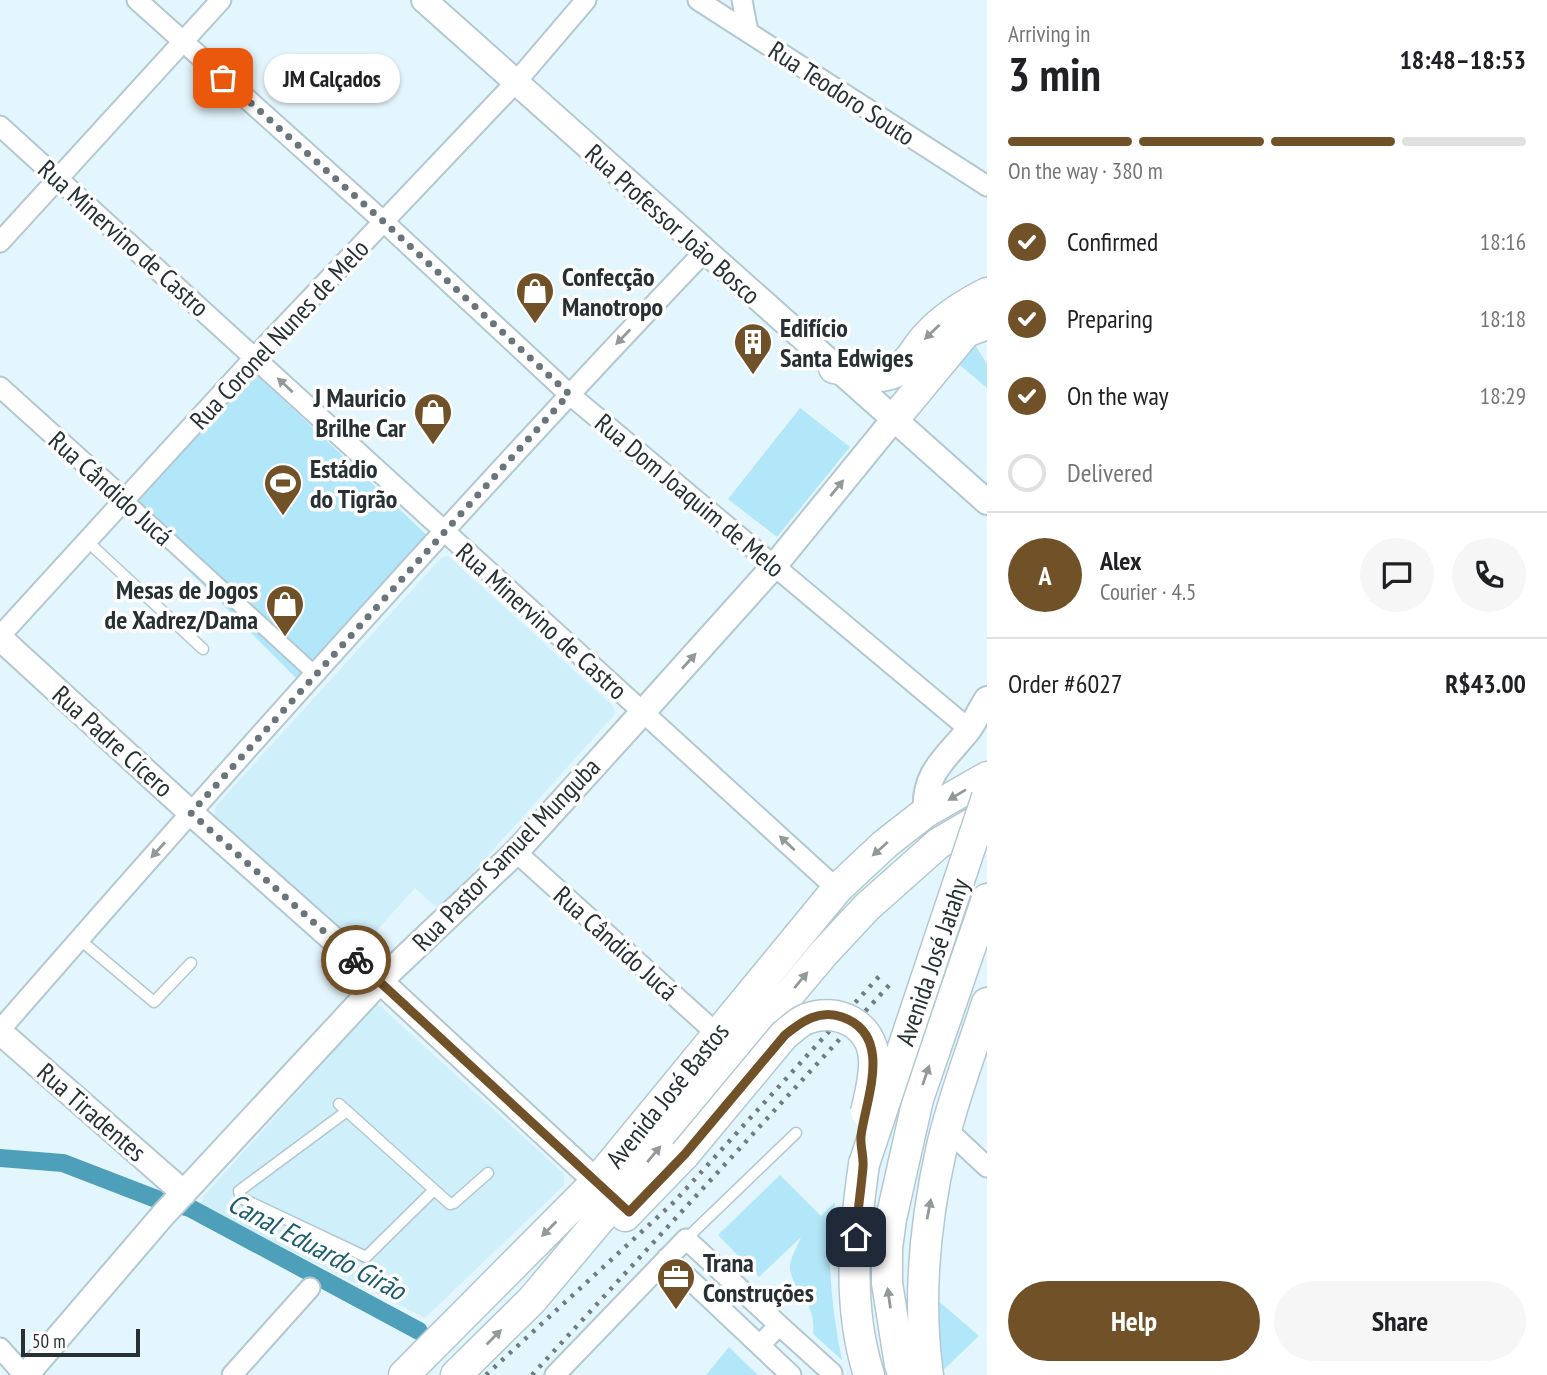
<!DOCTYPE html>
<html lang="en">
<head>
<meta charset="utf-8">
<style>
  :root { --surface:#fff; --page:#f6f6f6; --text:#202124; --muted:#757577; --line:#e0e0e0; --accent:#715127 }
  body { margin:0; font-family:"PT Sans Narrow",sans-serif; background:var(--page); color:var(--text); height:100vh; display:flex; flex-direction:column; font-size:26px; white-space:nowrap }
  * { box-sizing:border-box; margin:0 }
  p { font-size:23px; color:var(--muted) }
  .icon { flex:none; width:38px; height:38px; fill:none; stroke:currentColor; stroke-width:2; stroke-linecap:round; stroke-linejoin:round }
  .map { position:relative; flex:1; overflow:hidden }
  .panel { display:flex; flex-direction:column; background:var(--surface); width:560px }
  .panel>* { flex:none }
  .scale { position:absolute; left:21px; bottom:18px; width:119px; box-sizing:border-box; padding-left:7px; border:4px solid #273033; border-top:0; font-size:19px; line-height:24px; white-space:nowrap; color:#273033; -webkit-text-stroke:5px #fff; paint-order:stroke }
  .pin { position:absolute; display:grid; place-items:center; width:60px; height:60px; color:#fff; margin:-30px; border-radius:14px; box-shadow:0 4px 10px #0006 }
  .courier { position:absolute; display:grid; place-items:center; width:70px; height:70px; margin:-35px; border:5px solid #715127; border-radius:50%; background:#fff; color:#222; box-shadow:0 2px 9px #0007 }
  .bubble { position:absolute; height:49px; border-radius:24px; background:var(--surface); box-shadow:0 2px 5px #0004; font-size:23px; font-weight:800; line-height:49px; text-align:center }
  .summary em { font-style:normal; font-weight:800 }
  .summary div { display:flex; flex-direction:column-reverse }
  .summary { display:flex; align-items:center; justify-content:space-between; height:119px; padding:0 21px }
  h1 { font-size:46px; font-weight:800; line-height:52px }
  .bar { display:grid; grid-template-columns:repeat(4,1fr); gap:10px 7px; align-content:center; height:84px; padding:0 21px }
  .bar i { height:9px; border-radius:5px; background:var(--line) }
  .bar .active { background:var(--accent) }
  .bar p { grid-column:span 4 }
  .line { display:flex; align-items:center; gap:18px; padding:0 21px; border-top:2px solid var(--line) }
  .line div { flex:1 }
  .round { display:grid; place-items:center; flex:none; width:74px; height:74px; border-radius:37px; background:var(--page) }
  ol { padding:0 21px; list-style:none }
  li { display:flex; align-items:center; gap:21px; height:77px }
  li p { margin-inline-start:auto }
  li .icon { padding:7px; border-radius:50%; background:var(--accent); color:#fff; stroke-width:4 }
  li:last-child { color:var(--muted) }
  li i { width:38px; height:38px; border:4px solid var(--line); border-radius:50% }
  .action { display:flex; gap:14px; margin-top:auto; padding:14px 21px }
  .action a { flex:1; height:80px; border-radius:42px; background:var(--accent); color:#fff; font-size:28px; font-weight:800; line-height:80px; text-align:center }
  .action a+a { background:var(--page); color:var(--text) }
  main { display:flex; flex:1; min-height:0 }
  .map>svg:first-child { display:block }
  .built { fill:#cfeffb }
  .green { fill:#b2e6f9 }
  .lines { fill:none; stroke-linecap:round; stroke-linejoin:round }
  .canal { stroke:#4e9fba; stroke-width:18 }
  .service-casing { stroke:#b2c8d1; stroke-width:13 }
  .pedestrian-casing { stroke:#b2c8d1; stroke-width:18 }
  .minor-casing { stroke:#b2c8d1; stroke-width:23 }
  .tertiary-casing { stroke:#b2c8d1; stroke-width:28 }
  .primary-casing { stroke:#b2c8d1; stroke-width:33 }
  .service { stroke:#fff; stroke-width:10 }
  .pedestrian { stroke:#fff; stroke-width:14 }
  .minor { stroke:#fff; stroke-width:19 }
  .tertiary { stroke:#fff; stroke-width:24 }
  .primary { stroke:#fff; stroke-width:30 }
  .rail { stroke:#707c81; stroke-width:4.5; stroke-dasharray:3.5 7; stroke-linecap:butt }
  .primary-bridge-casing { stroke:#b2c8d1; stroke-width:33; stroke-linecap:butt }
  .primary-bridge { stroke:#fff; stroke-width:30 }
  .oneway { fill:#939899 }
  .done { stroke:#69757a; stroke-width:7; stroke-dasharray:0 12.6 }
  .route { stroke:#715127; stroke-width:9 }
  .labels { text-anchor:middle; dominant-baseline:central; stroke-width:7; stroke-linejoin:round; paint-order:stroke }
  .street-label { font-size:26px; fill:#273033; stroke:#fff }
  .poi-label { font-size:26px; font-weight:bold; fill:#273033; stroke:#fff; text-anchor:start }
  .water-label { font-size:28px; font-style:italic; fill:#1b5c70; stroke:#fff }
</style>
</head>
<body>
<main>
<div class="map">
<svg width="987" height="1375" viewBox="0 0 987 1375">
  <rect width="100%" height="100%" fill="#e4f6fd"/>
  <path class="built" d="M 448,556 L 613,706 L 615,714 L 439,910 L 415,888 L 361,948 L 214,815 L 216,806 L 442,557 Z
    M 377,1003 L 564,1174 L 564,1185 L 425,1318 L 203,1207 L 201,1204 L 203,1197 Z"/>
  <path class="green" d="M 975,345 L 987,364 L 987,388 L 955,361 Z
    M 256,374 L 432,540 L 298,680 L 127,509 Z
    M 800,408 L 850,447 L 777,537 L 728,499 Z
    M 780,1175 L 821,1216 L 835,1202 C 834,1215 831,1228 830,1240 C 829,1281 834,1320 842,1360 L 813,1334 C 817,1301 792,1292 790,1268 C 790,1257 797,1248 801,1237 L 759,1277 L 718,1235 Z
    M 927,1291 L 979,1336 L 938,1375 Z
    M 729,1347 L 758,1375 L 706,1375 Z"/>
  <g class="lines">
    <path class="canal" d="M 0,1158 L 63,1163 L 159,1200 L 190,1208 L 419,1331"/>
    <defs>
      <path id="service" d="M 87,541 L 203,649
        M 79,939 L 154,1002 L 191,963
        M 339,1104 L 450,1204 L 454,1203 L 488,1173
        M 347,1111 L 239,1191 L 241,1198 L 366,1257 L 434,1190
        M 686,1239 L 796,1133"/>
      <path id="pedestrian" d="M 124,499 L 315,674"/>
      <path id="minor" d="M 137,0 L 384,222 L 569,394 L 969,729
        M 698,0 L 987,186
        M 742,0 L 748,32
        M 0,126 L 837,889
        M 0,242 L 221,0
        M 0,387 L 124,499
        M 0,636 L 255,357 L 516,82 L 586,0
        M 516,852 L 717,1034
        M 0,1030 C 230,766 463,505 704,252
        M 956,1138 L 987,1167
        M 667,1258 L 791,1375
        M 779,1325 L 832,1373
        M 0,1348 L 24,1375
        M 232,1375 L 310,1288
        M 555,1375 L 686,1239 L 779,1325 L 761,1344"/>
      <path id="tertiary" d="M 424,0 L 987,502
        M 0,638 L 191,813 L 380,981 L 610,1194
        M 926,812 C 923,774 945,759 967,732 C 975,722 980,709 987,699
        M 0,1032 L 184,1193
        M 26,1375 L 163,1215 L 380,981 L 516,852 L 643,712 L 775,565 L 894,419"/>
      <path id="primary" d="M 834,368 C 851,371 876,381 893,373 C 908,366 915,349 926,337 C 942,319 965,304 987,293
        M 894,419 L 966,332 L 987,324
        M 864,1164 C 854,1235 847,1306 869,1375
        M 625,1216 L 685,1154
        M 404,1375 L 597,1181 L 837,889 L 885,844 L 926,812 L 987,777
        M 456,1375 L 532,1300 L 824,953 L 867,907 L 939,843 L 987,815
        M 904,1375 L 900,1365 L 887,1283 L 887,1248 L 891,1219 L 918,1099 L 987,899
        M 928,1375 C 917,1298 925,1221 942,1146 C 953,1098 972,1050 987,1003"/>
    </defs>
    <use href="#service" class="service-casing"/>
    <use href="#pedestrian" class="pedestrian-casing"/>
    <use href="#minor" class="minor-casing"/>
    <use href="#tertiary" class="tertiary-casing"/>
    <use href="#primary" class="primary-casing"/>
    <use href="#service" class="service"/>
    <use href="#pedestrian" class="pedestrian"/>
    <use href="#minor" class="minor"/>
    <use href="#tertiary" class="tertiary"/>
    <use href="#primary" class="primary"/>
    <path class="rail" d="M 486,1375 L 674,1202 L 883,972
      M 532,1375 L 893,981"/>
    <defs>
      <path id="primary-bridge" d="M 685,1154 L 784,1035 C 791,1030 798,1022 806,1019 C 837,1007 872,1024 874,1059 C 875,1077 870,1095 866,1112
        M 864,1164 L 987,797"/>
    </defs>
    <use href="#primary-bridge" class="primary-bridge-casing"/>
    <use href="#primary-bridge" class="primary-bridge"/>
  </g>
  <defs><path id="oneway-solid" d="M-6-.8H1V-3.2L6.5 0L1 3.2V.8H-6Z" transform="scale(1.75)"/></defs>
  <g class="oneway">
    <use href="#oneway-solid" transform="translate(932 332) rotate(136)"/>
    <use href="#oneway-solid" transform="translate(623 337) rotate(134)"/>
    <use href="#oneway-solid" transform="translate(285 385) rotate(-137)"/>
    <use href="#oneway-solid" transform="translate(837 488) rotate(-51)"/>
    <use href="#oneway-solid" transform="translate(689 661) rotate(-48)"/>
    <use href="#oneway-solid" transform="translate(957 795) rotate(149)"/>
    <use href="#oneway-solid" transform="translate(787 843) rotate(-137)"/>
    <use href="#oneway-solid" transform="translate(880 849) rotate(138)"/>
    <use href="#oneway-solid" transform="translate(158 850) rotate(132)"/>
    <use href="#oneway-solid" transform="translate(801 980) rotate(-50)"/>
    <use href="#oneway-solid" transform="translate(926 1075) rotate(-71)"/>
    <use href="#oneway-solid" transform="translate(654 1154) rotate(-50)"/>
    <use href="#oneway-solid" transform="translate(929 1209) rotate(-79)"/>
    <use href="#oneway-solid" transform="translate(549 1229) rotate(135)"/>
    <use href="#oneway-solid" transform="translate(889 1298) rotate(-98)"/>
    <use href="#oneway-solid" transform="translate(494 1337) rotate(-45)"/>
  </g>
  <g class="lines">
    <path class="done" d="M 223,78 L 384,222 L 569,394 L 191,813 L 356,960"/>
    <path class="route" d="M 356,960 L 629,1212 L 685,1154 L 785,1035 C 802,1021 820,1009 842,1017 C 894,1035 866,1098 861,1136 C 860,1146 864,1157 863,1167 C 861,1191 857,1213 856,1237"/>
  </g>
  <defs>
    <symbol id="shop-pin" viewBox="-11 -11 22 30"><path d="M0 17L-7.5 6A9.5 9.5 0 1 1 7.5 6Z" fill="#715127" stroke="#fff"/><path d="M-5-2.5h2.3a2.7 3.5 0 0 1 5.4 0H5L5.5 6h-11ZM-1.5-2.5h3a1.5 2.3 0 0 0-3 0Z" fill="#fff"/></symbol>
    <symbol id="building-pin" viewBox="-11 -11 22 30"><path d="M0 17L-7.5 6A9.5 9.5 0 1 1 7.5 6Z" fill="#715127" stroke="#fff"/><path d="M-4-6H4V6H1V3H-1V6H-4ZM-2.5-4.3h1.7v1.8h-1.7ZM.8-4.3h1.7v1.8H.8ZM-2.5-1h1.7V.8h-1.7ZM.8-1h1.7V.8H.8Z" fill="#fff"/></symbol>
    <symbol id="stadium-pin" viewBox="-11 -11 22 30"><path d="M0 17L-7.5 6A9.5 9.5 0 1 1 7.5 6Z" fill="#715127" stroke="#fff"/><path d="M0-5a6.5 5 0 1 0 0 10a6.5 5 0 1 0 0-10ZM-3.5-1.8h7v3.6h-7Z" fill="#fff"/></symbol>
    <symbol id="office-pin" viewBox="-11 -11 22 30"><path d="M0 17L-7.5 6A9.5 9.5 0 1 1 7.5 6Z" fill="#715127" stroke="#fff"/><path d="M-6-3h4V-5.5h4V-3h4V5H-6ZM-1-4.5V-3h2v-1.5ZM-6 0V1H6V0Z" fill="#fff"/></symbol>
  </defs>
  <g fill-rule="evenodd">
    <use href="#shop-pin" x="513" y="269" width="44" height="60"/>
    <use href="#building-pin" x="731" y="320" width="44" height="60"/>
    <use href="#shop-pin" x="411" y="390" width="44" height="60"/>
    <use href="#stadium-pin" x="261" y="461" width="44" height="60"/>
    <use href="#shop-pin" x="263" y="582" width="44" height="60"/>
    <use href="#office-pin" x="654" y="1255" width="44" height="60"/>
  </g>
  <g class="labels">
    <g class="street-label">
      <text transform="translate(842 93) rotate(33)">Rua Teodoro Souto</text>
      <text transform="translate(673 224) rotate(42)">Rua Professor João Bosco</text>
      <text transform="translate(124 238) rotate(42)">Rua Minervino de Castro</text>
      <text transform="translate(279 334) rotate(-47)">Rua Coronel Nunes de Melo</text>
      <text transform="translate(111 488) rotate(42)">Rua Cândido Jucá</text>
      <text transform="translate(690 495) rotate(40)">Rua Dom Joaquim de Melo</text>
      <text transform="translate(542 621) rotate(42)">Rua Minervino de Castro</text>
      <text transform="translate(113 741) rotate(42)">Rua Padre Cícero</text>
      <text transform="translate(506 854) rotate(-46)">Rua Pastor Samuel Munguba</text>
      <text transform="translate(616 943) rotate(42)">Rua Cândido Jucá</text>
      <text transform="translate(932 962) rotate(-71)">Avenida José Jatahy</text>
      <text transform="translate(667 1095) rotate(-51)">Avenida José Bastos</text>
      <text transform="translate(92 1112) rotate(41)">Rua Tiradentes</text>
    </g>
    <g class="poi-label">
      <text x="562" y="276">Confecção<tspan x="562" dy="30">Manotropo</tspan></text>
      <text x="780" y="327">Edifício<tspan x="780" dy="30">Santa Edwiges</tspan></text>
      <text x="406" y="397" text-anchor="end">J Mauricio<tspan x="406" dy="30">Brilhe Car</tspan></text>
      <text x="310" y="468">Estádio<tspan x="310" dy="30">do Tigrão</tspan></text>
      <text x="258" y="589" text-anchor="end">Mesas de Jogos<tspan x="258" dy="30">de Xadrez/Dama</tspan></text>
      <text x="703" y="1262">Trana<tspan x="703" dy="30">Construções</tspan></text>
    </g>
    <g class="water-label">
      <text transform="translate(317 1246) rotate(28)">Canal Eduardo Girão</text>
    </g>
  </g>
</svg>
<div class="scale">50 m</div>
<div class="pin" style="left:223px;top:78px;background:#ea580c"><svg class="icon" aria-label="bag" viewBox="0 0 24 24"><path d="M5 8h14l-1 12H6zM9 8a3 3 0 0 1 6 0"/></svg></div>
<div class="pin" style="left:856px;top:1237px;background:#1f2937"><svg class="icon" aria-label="home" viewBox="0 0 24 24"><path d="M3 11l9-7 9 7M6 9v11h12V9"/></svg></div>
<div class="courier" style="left:356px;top:960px"><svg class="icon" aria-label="bike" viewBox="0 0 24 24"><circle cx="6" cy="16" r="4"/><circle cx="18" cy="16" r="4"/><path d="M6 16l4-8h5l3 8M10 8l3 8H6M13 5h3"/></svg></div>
<div class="bubble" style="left:264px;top:54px;width:136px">JM Calçados</div>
</div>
<section class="panel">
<div class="summary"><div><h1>3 min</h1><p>Arriving in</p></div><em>18:48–18:53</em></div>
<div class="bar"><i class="active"></i><i class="active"></i><i class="active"></i><i></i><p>On the way · 380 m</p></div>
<ol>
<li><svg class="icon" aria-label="check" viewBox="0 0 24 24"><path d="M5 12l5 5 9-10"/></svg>Confirmed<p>18:16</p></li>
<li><svg class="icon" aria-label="check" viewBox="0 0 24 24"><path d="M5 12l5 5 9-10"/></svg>Preparing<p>18:18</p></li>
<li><svg class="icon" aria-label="check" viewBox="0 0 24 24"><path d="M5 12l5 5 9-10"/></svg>On the way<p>18:29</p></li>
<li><i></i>Delivered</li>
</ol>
<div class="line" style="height:126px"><b class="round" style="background:var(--accent);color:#fff">A</b><div><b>Alex</b><p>Courier · 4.5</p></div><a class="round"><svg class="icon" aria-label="chat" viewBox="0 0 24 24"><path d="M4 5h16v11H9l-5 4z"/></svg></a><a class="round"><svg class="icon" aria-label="phone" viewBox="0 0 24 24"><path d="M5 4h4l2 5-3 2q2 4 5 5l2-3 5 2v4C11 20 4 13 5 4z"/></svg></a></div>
<div class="line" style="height:91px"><div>Order #6027</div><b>R$43.00</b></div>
<div class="action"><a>Help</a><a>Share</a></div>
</section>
</main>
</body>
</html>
